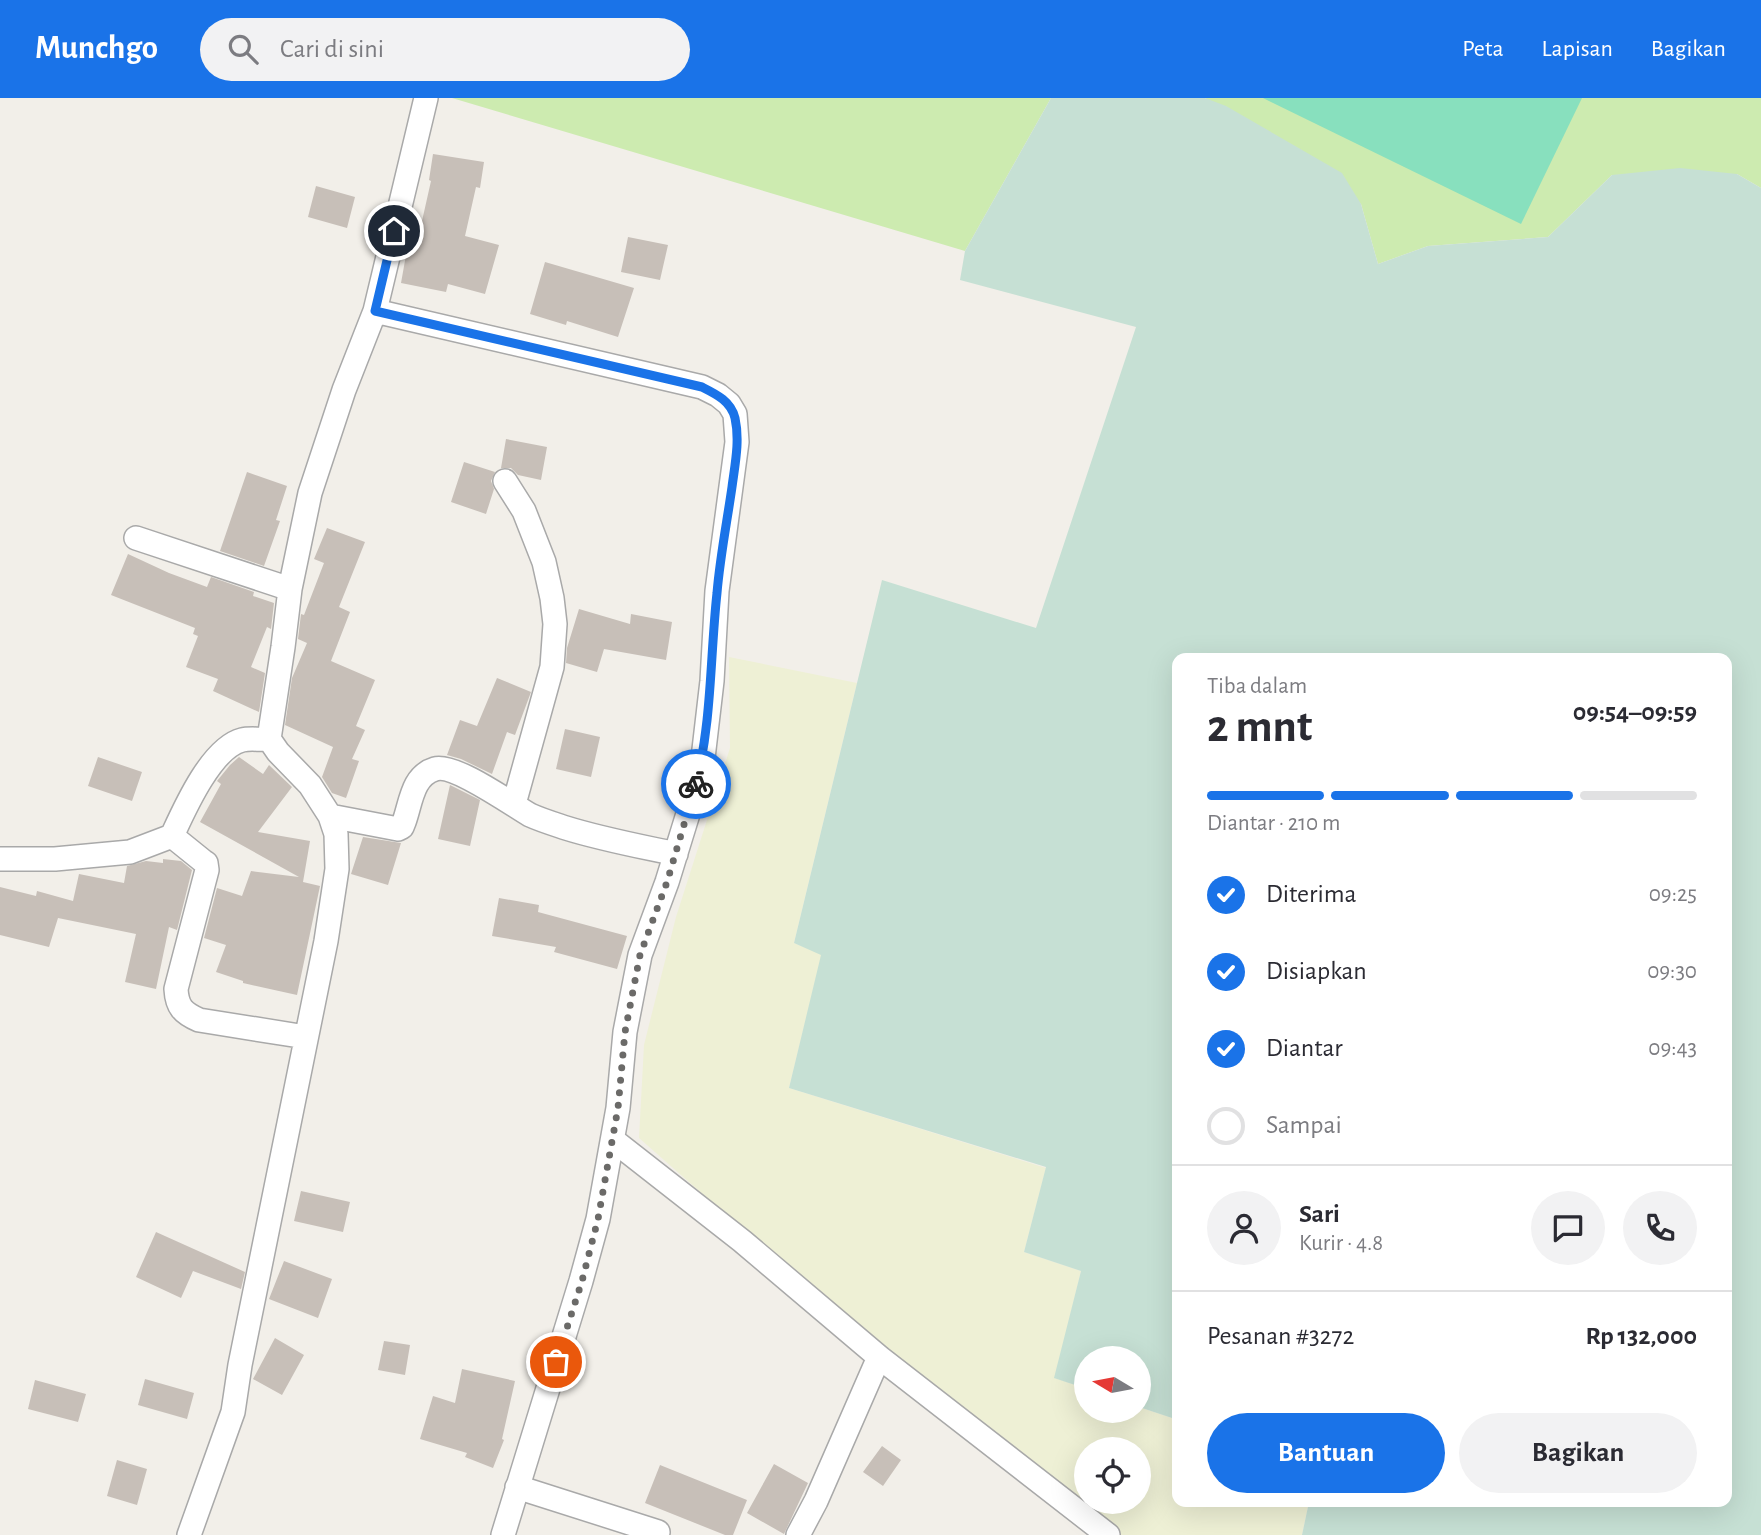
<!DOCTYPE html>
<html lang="id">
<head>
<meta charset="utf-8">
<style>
  :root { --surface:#fff; --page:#f2f2f3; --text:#2b2b33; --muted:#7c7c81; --line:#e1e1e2; --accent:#1a73e8 }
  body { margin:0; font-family:"Alegreya Sans",sans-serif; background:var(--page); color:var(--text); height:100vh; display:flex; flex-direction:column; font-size:26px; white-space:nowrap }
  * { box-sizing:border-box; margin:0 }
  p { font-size:23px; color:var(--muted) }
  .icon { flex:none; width:38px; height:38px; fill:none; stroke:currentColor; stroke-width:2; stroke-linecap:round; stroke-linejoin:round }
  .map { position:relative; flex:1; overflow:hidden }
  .panel { position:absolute; left:1172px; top:555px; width:560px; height:854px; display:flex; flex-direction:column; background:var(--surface); border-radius:14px; box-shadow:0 7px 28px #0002 }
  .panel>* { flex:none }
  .needle { width:46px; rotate:280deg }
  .controls { position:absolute; left:1074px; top:1248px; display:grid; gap:14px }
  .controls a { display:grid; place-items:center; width:77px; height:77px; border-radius:50%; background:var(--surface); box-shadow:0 7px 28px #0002; font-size:35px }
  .pin { position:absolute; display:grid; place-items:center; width:60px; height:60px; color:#fff; margin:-30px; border:4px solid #fff; border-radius:50%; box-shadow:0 2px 7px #0007 }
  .courier { position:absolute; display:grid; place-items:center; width:70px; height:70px; margin:-35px; border:5px solid #1a73e8; border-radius:50%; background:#fff; color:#222; box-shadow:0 2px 9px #0007 }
  .headline em { font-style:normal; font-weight:700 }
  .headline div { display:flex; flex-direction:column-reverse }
  .headline { display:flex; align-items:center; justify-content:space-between; height:119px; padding:0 35px }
  h1 { font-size:46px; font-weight:700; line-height:52px }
  .bar { display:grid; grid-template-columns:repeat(4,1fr); gap:10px 7px; align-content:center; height:84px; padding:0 35px }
  .bar i { height:9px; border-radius:5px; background:var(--line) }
  .bar .on { background:var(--accent) }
  .bar p { grid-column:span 4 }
  .line { display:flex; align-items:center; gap:18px; padding:0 35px; border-top:2px solid var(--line) }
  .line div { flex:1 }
  .round { display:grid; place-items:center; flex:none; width:74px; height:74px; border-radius:37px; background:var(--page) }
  ol { padding:0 35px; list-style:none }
  li { display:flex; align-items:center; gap:21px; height:77px }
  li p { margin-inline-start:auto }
  li .icon { padding:7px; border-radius:50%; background:var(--accent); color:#fff; stroke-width:4 }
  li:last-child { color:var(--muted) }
  li i { width:38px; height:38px; border:4px solid var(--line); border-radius:50% }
  .primary-button { display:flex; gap:14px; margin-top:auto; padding:14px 35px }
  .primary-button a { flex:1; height:80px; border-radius:42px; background:var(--accent); color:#fff; font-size:28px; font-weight:700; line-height:80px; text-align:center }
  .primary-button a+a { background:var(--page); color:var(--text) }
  header { display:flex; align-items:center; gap:42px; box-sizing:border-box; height:98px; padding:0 35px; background:var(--accent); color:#fff }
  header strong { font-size:33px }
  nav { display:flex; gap:38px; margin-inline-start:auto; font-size:24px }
  .search { width:490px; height:63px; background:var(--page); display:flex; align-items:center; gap:18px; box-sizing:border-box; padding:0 24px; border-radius:38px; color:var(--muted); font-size:26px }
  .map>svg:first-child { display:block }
  .farmland { fill:#eef0d5; fill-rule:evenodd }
  .grass { fill:#cdebb0 }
  .wetland { fill:#c6e0d4 }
  .pitch { fill:#88e0be }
  .building { fill:#c7bfb8 }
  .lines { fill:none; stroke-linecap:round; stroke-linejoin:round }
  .street-casing { stroke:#a9a9a9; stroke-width:26 }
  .street { stroke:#fff; stroke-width:23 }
  .done { stroke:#6b6a68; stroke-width:7; stroke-dasharray:0 12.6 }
  .route { stroke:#1a73e8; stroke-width:9 }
</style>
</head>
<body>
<header>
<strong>Munchgo</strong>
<div class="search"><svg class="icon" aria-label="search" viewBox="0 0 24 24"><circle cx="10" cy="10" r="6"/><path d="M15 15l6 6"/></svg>Cari di sini</div>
<nav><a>Peta</a><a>Lapisan</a><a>Bagikan</a></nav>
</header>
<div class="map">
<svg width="1761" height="1437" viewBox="0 0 1761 1437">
  <rect width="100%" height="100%" fill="#f2efe9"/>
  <path class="farmland" d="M 729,559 L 857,585 L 794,845 L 822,856 L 789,990 L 1046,1070 L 1024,1154 L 1081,1173 L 1055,1280 L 1087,1291 L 1087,1312 L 1139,1312 L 1139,1309 L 1178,1322 L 1178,1404 L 1309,1404 L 1302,1437 L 1120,1437 L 1040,1383 L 1014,1348 L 833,1211 L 639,1040 L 644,947 L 676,819 L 730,650 ZM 1087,1351 L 1139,1351 L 1139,1404 L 1087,1404 Z"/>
  <path class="grass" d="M 452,0 L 1051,0 L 965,153 Z
    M 1205,0 L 1761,0 L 1761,90 L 1737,76 L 1612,77 L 1548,139 L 1428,148 L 1378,166 L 1361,106 Z"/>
  <path class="wetland" d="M 1051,0 L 1205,0 L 1226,8 L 1342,75 L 1361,106 L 1378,166 L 1428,148 L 1548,139 L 1612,77 L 1680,70 L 1737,76 L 1761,90 L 1761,1437 L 1302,1437 L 1309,1404 L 1727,1404 L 1727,560 L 1178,560 L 1178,1322 L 1139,1309 L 1139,1260 L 1087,1260 L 1087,1291 L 1054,1280 L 1081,1173 L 1024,1154 L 1046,1069 L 789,990 L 821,857 L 794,845 L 882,482 L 1036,530 L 1136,229 L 960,182 L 965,153 Z"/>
  <path class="pitch" d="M 1263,0 L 1582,0 L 1521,126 Z"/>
  <path class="building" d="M 433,56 L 484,64 L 480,90 L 476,89 L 465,138 L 499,147 L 485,196 L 448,186 L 446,194 L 401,185 L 406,157 L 410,157 L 418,122 L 422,123 L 431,83 L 429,82 Z
    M 316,88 L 355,99 L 347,130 L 308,119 Z
    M 628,139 L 668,147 L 660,182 L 621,174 Z
    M 545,164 L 634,190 L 618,239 L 567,223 L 566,227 L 530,216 Z
    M 506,341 L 547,349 L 541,382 L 518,377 L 511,370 L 501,370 Z
    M 464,364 L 495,374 L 491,383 L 494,391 L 486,416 L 451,404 Z
    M 247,374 L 287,388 L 276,422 L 280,423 L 264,468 L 220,453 Z
    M 327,430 L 365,444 L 339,509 L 350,514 L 331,563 L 375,582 L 356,628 L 365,632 L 352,661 L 359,663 L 346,700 L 332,695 L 322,679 L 333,649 L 285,627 L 292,580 L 307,545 L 298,541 L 301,516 L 304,517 L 324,465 L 314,461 Z
    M 128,456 L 169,475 L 207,489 L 211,479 L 254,494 L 253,498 L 274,505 L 271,531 L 267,529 L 251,569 L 265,575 L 259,614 L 213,593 L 218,581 L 186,569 L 198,538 L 193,536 L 195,530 L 111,497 Z
    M 579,511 L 630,526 L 631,516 L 672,524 L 666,562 L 604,551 L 597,574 L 566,565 L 567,550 Z
    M 497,580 L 531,594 L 515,637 L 507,634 L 492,676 L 461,661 L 447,657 L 460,622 L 477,628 Z
    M 565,631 L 600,639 L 591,679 L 556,671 Z
    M 98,659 L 142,674 L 132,703 L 88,688 Z
    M 239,659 L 263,676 L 269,667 L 292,689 L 258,734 L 310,743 L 303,784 L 320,788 L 297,897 L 243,885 L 243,883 L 216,874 L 226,847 L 204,840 L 217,790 L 242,798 L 251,773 L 299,779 L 200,724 L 221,686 L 217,683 L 230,667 Z
    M 450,687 L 480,702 L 470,748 L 438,741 Z
    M 363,739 L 401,745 L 388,787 L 351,776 Z
    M 163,761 L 181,763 L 192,772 L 177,832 L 169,829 L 156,891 L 125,884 L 136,836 L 58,820 L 49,849 L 0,837 L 0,789 L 36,798 L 37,793 L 73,803 L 79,776 L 124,785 L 127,768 L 146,763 L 163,765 Z
    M 499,800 L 539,807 L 538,814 L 627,838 L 617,871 L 554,854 L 556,849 L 492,838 Z
    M 301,1093 L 350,1104 L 343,1134 L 294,1123 Z
    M 156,1134 L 245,1174 L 241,1191 L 193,1173 L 181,1200 L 136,1179 Z
    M 284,1163 L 332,1181 L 318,1220 L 269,1201 Z
    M 275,1240 L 304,1257 L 282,1297 L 253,1281 Z
    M 384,1243 L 410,1247 L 405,1277 L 378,1272 Z
    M 462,1271 L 515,1283 L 502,1341 L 504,1342 L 493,1370 L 465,1359 L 467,1355 L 420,1341 L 433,1298 L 455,1305 Z
    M 145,1281 L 194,1295 L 187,1321 L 138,1307 Z
    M 35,1282 L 86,1296 L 78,1324 L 28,1311 Z
    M 882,1348 L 901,1362 L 883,1388 L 863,1374 Z
    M 117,1362 L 147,1371 L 137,1407 L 107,1398 Z
    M 774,1366 L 808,1385 L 784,1436 L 747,1415 Z
    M 660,1367 L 747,1402 L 733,1437 L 725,1437 L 645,1405 Z"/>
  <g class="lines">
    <defs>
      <path id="street" d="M 426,0 L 375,213 L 702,289 L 718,297 L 729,306 L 735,316 L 737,344 L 717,493 L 712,583 L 703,660 L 691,706 L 667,784 L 640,857 L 625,934 L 618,1010 L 598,1121 L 581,1183 L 503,1437
        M 505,383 L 524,413 L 544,464 L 552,500 L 555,526 L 552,569 L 514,706
        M 136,440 L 290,491
        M 330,718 L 398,731 L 402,729 L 404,724 C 411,705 412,678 435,671 C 454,665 511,706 530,717 C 541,722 554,726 566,730 C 601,741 639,748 676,756
        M 172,738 L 203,763 L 206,765 L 207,772 L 176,891 C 177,909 183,915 199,922 L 306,939
        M 0,761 L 55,761 L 130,754 L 172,738 C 184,712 211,650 242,642 C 250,640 260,642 269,641
        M 613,1042 L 742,1143 L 879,1259 L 1108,1437
        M 517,1389 L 658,1434
        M 189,1437 L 233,1314 L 240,1267 L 326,843 L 337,771 L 336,736 L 330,718 L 310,687 L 278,654 L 269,641 L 283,549 L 290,491 L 310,395 L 344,292 L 375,213
        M 798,1437 L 816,1403 L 879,1259"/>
    </defs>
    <use href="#street" class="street-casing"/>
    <use href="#street" class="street"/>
  </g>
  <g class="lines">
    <path class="done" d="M 556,1264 L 582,1183 L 598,1121 L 618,1010 L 625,934 L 640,857 L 667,784 L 696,686"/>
    <path class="route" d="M 394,133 L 375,213 L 702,289 C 716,296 731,303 735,320 C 740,343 735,366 732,389 C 727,424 720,459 717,495 C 710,559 712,622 696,686"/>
  </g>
</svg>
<div class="controls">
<a><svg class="needle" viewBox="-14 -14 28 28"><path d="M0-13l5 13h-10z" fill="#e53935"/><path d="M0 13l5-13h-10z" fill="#7c7c81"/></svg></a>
<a><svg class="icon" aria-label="locate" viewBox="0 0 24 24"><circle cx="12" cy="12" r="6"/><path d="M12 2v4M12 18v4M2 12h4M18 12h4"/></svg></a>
</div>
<div class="pin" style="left:556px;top:1264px;background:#ea580c"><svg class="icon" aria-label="bag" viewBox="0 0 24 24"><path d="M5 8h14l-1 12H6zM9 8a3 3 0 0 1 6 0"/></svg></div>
<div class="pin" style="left:394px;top:133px;background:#1f2937"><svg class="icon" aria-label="home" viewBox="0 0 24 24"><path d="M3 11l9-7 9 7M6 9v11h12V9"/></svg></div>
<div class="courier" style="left:696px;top:686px"><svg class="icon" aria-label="bike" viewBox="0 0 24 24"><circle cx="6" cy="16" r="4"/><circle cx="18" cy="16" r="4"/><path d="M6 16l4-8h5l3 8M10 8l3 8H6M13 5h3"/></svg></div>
<section class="panel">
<div class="headline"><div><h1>2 mnt</h1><p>Tiba dalam</p></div><em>09:54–09:59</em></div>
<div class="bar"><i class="on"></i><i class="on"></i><i class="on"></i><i></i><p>Diantar · 210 m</p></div>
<ol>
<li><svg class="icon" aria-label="check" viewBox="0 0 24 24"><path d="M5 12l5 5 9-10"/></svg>Diterima<p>09:25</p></li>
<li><svg class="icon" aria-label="check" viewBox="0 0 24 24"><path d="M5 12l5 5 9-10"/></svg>Disiapkan<p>09:30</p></li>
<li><svg class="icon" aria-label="check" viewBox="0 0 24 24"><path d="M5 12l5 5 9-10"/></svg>Diantar<p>09:43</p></li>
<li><i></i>Sampai</li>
</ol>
<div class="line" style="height:126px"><a class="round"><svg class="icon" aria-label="person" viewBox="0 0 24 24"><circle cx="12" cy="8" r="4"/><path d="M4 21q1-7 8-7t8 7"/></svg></a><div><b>Sari</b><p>Kurir · 4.8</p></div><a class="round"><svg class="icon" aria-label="chat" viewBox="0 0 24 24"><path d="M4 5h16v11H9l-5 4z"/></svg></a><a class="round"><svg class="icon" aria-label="phone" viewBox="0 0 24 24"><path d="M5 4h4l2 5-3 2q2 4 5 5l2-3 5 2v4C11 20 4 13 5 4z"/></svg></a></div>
<div class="line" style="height:91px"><div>Pesanan #3272</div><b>Rp 132,000</b></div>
<div class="primary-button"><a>Bantuan</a><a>Bagikan</a></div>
</section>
</div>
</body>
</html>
